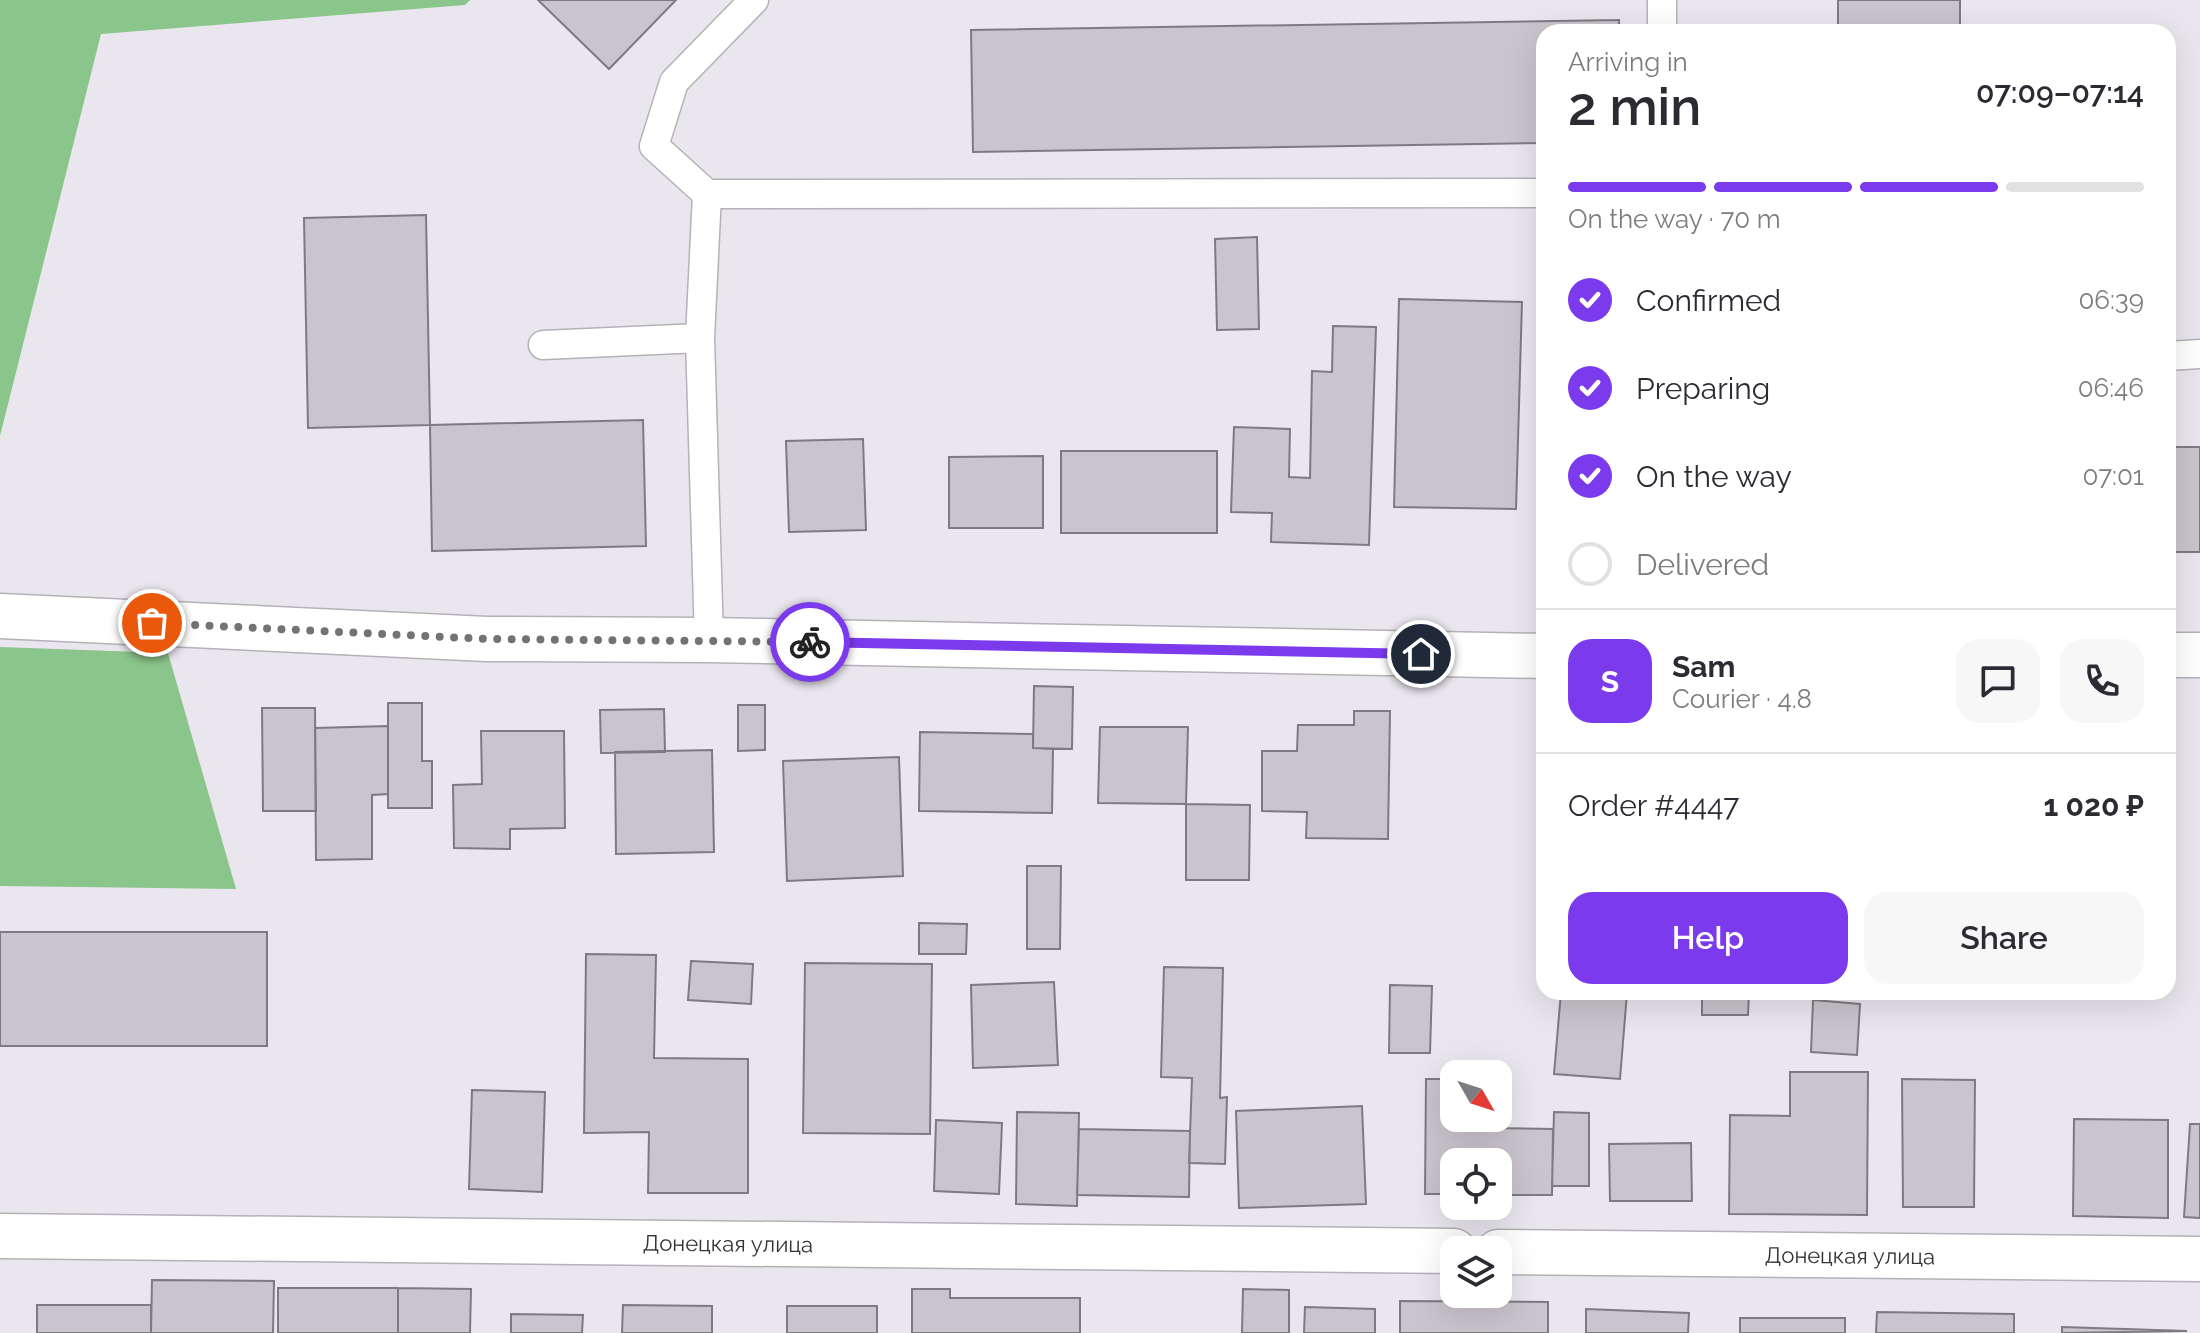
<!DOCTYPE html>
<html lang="en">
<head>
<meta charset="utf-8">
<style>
  :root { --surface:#fff; --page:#f7f7f7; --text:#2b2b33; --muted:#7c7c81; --line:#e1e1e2; --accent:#7c3aed }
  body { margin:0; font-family:Raleway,sans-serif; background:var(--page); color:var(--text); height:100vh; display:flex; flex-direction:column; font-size:30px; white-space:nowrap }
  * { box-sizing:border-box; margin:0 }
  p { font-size:26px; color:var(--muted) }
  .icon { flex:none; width:44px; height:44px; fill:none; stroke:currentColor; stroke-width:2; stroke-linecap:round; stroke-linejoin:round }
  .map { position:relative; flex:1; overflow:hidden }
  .drawer { position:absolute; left:1536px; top:24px; width:640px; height:976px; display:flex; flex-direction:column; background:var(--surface); border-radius:24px; box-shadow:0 8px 32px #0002 }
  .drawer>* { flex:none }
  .needle { width:52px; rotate:129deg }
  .buttons { position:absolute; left:1440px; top:1060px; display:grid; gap:16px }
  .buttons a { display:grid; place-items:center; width:72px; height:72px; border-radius:16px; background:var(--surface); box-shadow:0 8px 32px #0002; font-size:40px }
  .pin { position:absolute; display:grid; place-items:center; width:68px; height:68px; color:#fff; margin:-34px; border:4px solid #fff; border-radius:50%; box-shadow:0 2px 8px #0007 }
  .courier { position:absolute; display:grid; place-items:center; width:80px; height:80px; margin:-40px; border:6px solid #7c3aed; border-radius:50%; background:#fff; color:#222; box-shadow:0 2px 10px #0007 }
  .head em { font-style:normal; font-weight:600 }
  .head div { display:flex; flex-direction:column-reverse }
  .head { display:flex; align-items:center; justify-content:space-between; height:136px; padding:0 32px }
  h1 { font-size:52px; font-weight:600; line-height:60px }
  .bar { display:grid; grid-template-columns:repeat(4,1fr); gap:12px 8px; align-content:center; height:96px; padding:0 32px }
  .bar i { height:10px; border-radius:6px; background:var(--line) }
  .bar .active { background:var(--accent) }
  .bar p { grid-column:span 4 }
  .line { display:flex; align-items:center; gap:20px; padding:0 32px; border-top:2px solid var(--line) }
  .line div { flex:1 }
  .round { display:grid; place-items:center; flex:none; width:84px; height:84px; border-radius:24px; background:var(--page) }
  ol { padding:0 32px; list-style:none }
  li { display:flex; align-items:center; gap:24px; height:88px }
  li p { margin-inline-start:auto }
  li .icon { padding:8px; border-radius:50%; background:var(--accent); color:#fff; stroke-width:4 }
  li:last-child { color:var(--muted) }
  li i { width:44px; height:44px; border:4px solid var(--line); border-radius:50% }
  .cta { display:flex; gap:16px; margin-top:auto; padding:16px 32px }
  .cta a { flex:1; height:92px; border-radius:24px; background:var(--accent); color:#fff; font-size:32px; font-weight:600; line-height:92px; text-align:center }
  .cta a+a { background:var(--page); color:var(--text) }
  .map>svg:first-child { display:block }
  .forest { fill:#8ac58b }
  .building { fill:#cac5cc; stroke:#7f7a81; stroke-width:2 }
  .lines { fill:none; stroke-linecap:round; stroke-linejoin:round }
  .lane-casing { stroke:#b5b1b8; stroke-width:31 }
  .street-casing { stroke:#b5b1b8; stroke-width:47 }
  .lane { stroke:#fff; stroke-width:28 }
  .street { stroke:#fff; stroke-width:44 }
  .done { stroke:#747276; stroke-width:8; stroke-dasharray:0 14.4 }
  .route { stroke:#7c3aed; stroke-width:10 }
  .labels { text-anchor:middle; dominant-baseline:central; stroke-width:7; stroke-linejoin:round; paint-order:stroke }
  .street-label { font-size:22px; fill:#343336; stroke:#fff }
</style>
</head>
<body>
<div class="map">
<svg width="2200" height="1333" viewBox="0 0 2200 1333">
  <rect width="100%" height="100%" fill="#eae6ee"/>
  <path class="forest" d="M 0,0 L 470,0 L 465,5 L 101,34 L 0,436 Z
    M 0,647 L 168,653 L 236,889 L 0,886 Z"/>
  <path class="building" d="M 538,0 L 676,0 L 609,69 Z
    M 1838,0 L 1960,0 L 1960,32 L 1838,32 Z
    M 1619,20 L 1619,32 L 1544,32 L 1544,143 L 973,152 L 971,30 Z
    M 426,215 L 430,425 L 308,428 L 304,218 Z
    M 1257,237 L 1259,329 L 1217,330 L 1215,239 Z
    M 1399,299 L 1522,302 L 1516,509 L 1394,507 Z
    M 1333,326 L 1376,327 L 1369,545 L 1271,542 L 1272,513 L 1231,512 L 1234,427 L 1290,429 L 1289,477 L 1310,478 L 1312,371 L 1332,372 Z
    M 643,420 L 646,546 L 432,551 L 430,425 Z
    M 863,439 L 866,530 L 789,532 L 786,441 Z
    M 2168,447 L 2200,447 L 2200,552 L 2168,552 Z
    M 1061,451 L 1217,451 L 1217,533 L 1061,533 Z
    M 1043,456 L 1043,528 L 949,528 L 949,457 Z
    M 1034,686 L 1073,687 L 1072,749 L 1033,748 Z
    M 388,703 L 422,703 L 422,761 L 432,761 L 432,808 L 388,808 Z
    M 738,705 L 765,705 L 765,750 L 738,751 Z
    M 262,708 L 315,708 L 316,811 L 263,811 Z
    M 664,709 L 665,752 L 601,753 L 600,710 Z
    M 1354,711 L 1390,711 L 1388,839 L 1306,838 L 1307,812 L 1262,811 L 1262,751 L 1297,751 L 1298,725 L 1354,725 Z
    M 388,726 L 388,794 L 372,795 L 372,859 L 316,860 L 315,728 Z
    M 1100,727 L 1188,727 L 1186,804 L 1098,803 Z
    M 481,731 L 564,731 L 565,828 L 510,829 L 510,849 L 454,848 L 453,785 L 482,784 Z
    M 920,732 L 1033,734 L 1033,748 L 1053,749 L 1052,813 L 919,811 Z
    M 712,750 L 714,852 L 616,854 L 615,752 Z
    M 899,757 L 903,876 L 787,881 L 783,761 Z
    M 1186,804 L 1250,805 L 1249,880 L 1186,880 Z
    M 1027,866 L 1061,866 L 1060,949 L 1027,949 Z
    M 919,923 L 967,924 L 966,954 L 919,954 Z
    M 0,932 L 267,932 L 267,1046 L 0,1046 Z
    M 586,954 L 656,955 L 654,1058 L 748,1059 L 748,1193 L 648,1193 L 649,1132 L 584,1133 Z
    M 691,961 L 753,964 L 751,1004 L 688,1000 Z
    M 805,963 L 932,964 L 930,1134 L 803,1133 Z
    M 1164,967 L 1223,968 L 1220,1098 L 1227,1097 L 1225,1164 L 1189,1163 L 1192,1078 L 1161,1077 Z
    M 1054,982 L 1058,1065 L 973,1068 L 971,985 Z
    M 1390,985 L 1432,986 L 1430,1053 L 1389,1053 Z
    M 1561,992 L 1627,993 L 1620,1079 L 1554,1074 Z
    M 1702,992 L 1749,992 L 1748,1015 L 1702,1015 Z
    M 1813,1000 L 1860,1004 L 1857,1055 L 1811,1052 Z
    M 1790,1072 L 1868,1072 L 1867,1215 L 1729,1214 L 1730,1115 L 1790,1116 Z
    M 1426,1079 L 1454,1079 L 1454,1118 L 1485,1118 L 1485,1128 L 1553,1129 L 1552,1195 L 1498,1195 L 1498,1162 L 1454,1162 L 1454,1194 L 1425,1194 Z
    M 1902,1079 L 1975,1080 L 1974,1207 L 1903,1207 Z
    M 472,1090 L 545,1092 L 542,1192 L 469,1189 Z
    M 1362,1106 L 1366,1204 L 1239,1208 L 1236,1111 Z
    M 1017,1112 L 1079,1113 L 1077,1206 L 1016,1204 Z
    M 1554,1112 L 1589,1113 L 1589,1186 L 1552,1186 Z
    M 2074,1119 L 2168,1120 L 2168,1218 L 2073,1216 Z
    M 936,1120 L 1002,1123 L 999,1194 L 934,1191 Z
    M 2190,1124 L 2200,1124 L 2200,1218 L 2184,1217 Z
    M 1079,1129 L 1190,1131 L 1189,1197 L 1077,1195 Z
    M 1691,1143 L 1692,1201 L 1610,1201 L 1609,1144 Z
    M 152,1280 L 274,1281 L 273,1333 L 151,1333 Z
    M 278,1288 L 398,1288 L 398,1333 L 278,1333 Z
    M 398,1288 L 471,1289 L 470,1333 L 398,1333 Z
    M 912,1289 L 950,1289 L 950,1298 L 1080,1298 L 1080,1333 L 912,1333 Z
    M 1243,1289 L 1289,1290 L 1289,1333 L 1242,1333 Z
    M 1400,1301 L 1548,1302 L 1548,1333 L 1400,1333 Z
    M 37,1305 L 151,1305 L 151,1333 L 37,1333 Z
    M 623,1305 L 712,1306 L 712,1333 L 622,1333 Z
    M 787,1306 L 877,1306 L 877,1333 L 787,1333 Z
    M 1305,1307 L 1375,1309 L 1375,1333 L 1304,1333 Z
    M 1586,1309 L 1689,1313 L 1688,1333 L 1586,1333 Z
    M 1877,1312 L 2014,1314 L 2014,1333 L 1876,1333 Z
    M 511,1314 L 583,1315 L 582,1333 L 511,1333 Z
    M 1740,1318 L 1845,1318 L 1845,1333 L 1740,1333 Z
    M 2062,1327 L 2187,1331 L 2062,1333 Z"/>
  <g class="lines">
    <defs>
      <path id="lane" d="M 1662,0 L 1662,32
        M 707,194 L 654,146 L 674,82 L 754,0
        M 543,345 L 700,338
        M 2168,356 L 2200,354
        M 709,640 L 700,338 L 707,194 L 1544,193"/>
      <g id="street">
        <path d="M 0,616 L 487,639 L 709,640 L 1544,656"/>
        <path d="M 2168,655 L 2200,655"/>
        <path id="s1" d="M 0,1236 L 1454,1251"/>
        <path id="s2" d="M 1498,1252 L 2200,1259"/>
      </g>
    </defs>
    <use href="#lane" class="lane-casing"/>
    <use href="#street" class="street-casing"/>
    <use href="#lane" class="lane"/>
    <use href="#street" class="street"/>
  </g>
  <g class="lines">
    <path class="done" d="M 152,623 L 487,639 L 810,642"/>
    <path class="route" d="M 810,642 L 1421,654"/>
  </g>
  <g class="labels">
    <g class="street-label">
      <text stroke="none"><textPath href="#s1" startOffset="728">Донецкая улица</textPath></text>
      <text stroke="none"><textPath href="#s2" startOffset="352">Донецкая улица</textPath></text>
    </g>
  </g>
</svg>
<div class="buttons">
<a><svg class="needle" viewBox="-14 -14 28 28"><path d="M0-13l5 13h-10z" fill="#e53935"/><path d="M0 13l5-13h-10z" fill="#7c7c81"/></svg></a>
<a><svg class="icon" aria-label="locate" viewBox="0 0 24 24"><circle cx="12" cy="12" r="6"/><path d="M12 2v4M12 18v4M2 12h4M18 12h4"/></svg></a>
<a><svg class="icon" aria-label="layers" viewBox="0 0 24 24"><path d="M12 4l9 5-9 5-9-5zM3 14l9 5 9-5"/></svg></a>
</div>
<div class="pin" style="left:152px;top:623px;background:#ea580c"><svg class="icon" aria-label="bag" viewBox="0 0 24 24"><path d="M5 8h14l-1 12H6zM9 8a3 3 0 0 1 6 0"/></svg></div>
<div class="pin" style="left:1421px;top:654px;background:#1f2937"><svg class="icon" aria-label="home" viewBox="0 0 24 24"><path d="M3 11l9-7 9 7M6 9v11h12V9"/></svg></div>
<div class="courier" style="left:810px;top:642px"><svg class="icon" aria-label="bike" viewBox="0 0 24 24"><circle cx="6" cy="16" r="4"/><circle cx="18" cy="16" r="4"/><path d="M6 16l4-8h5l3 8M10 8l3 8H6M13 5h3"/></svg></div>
<section class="drawer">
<div class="head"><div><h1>2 min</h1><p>Arriving in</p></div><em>07:09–07:14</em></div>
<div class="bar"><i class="active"></i><i class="active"></i><i class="active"></i><i></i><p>On the way · 70 m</p></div>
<ol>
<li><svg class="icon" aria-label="check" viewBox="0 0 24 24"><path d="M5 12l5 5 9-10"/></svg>Confirmed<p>06:39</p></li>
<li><svg class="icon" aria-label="check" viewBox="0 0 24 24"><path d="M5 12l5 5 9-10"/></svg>Preparing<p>06:46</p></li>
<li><svg class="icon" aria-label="check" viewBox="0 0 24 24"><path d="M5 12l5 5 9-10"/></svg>On the way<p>07:01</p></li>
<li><i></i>Delivered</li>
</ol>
<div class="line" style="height:144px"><b class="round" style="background:var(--accent);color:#fff">S</b><div><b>Sam</b><p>Courier · 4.8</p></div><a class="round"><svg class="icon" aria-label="chat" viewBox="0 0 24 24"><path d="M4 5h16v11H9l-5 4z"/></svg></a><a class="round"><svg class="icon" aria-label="phone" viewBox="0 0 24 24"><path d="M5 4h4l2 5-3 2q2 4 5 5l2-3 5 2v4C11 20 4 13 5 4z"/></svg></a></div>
<div class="line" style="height:104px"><div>Order #4447</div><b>1 020 ₽</b></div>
<div class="cta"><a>Help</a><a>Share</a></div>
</section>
</div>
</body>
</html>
